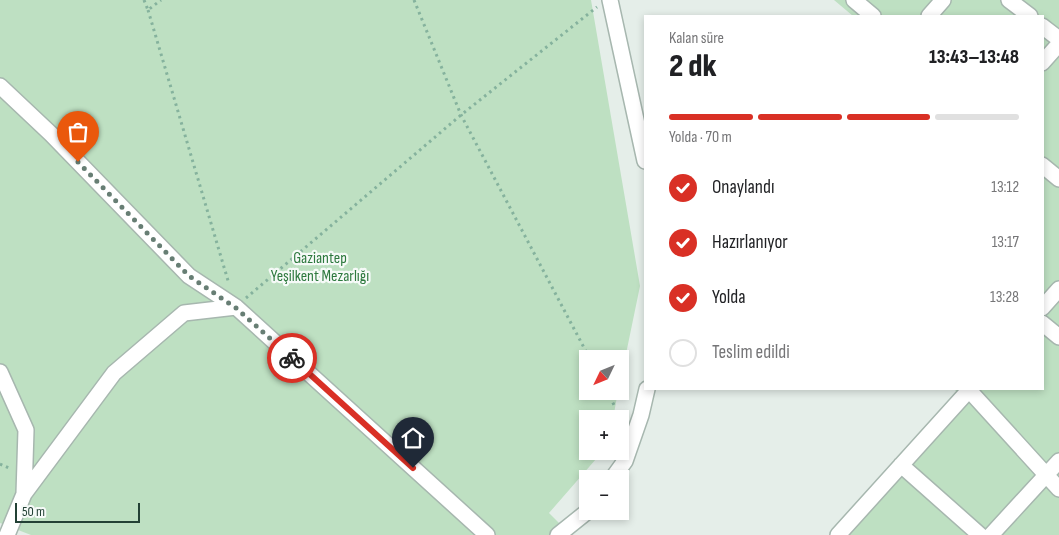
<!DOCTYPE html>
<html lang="tr">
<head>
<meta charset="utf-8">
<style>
  :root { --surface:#fff; --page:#f2f2f2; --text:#202124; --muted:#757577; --line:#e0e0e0; --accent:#d93025 }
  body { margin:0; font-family:"Sofia Sans Condensed",sans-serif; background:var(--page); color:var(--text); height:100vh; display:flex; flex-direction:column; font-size:19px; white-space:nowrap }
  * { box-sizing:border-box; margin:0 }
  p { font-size:16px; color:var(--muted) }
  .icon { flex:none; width:28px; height:28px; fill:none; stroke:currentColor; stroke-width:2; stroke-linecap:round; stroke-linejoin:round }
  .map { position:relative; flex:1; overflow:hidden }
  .details { position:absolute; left:644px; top:15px; width:400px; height:375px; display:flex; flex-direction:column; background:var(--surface); border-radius:0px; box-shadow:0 2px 8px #0003 }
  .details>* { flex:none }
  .needle { width:32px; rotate:227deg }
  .tools { position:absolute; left:579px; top:350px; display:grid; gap:10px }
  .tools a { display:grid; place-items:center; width:50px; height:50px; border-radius:0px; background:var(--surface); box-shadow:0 2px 8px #0003; font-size:25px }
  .scale { position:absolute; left:15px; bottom:12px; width:125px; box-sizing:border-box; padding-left:5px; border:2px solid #234135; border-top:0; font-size:14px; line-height:18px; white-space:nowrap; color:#234135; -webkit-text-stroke:4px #f6faf8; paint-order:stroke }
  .pin { position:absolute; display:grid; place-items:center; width:42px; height:42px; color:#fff; margin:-51px -21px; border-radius:50% 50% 50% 0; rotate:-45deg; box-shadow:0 0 5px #0007 }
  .pin .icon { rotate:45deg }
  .courier { position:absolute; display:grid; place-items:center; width:50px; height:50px; margin:-25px; border:4px solid #d93025; border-radius:50%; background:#fff; color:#222; box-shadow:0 1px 6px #0007 }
  .summary em { font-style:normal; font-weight:800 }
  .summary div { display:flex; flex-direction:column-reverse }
  .summary { display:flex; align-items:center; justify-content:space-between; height:85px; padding:0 25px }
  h1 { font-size:32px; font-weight:800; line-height:38px }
  .bar { display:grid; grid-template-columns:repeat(4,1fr); gap:8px 5px; align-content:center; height:60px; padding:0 25px }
  .bar i { height:6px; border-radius:4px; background:var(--line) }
  .bar .selected { background:var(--accent) }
  .bar p { grid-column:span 4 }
  ol { padding:0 25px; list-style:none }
  li { display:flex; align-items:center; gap:15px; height:55px }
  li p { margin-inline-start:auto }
  li .icon { padding:5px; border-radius:50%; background:var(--accent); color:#fff; stroke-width:4 }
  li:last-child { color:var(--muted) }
  li i { width:28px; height:28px; border:2px solid var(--line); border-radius:50% }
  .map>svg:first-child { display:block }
  .green { fill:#bee0c2 }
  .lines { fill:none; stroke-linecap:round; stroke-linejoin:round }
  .minor-casing { stroke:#a7b7af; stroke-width:18 }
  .path { stroke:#85b29d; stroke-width:3; stroke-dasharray:2.5 4; stroke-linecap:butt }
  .minor { stroke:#fff; stroke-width:15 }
  .done { stroke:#677e74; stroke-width:5; stroke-dasharray:0 9 }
  .route { stroke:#d93025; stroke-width:6 }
  .labels { text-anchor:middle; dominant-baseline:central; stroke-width:4.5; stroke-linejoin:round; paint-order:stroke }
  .park-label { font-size:16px; fill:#2d793e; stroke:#f6faf8 }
</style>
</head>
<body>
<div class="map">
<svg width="1059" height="535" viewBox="0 0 1059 535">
  <rect width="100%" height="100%" fill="#e5eee9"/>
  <path class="green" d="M 0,0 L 591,0 L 640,286 L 620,383 L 620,359 L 588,359 L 588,391 L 618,391 L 613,419 L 588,419 L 588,451 L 603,451 L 549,513 L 571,535 L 31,535 L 0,523 Z
    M 834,0 L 1059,0 L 1059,535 L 837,535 L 962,397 L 954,389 L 1042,389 L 1042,16 L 853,16 Z"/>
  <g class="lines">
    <defs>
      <path id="minor" d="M 610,0 L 645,161
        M 854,0 L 873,16
        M 1009,0 L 1030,16
        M 929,16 L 943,0
        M 1042,26 L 1059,39
        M 1042,63 L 1059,44
        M 0,86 L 51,134 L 189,276 L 236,307 L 487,535
        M 1042,165 L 1059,179
        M 1042,308 L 1059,289
        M 1042,323 L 1059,337
        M 0,372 L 26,430 L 24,494 L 114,373 L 184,313 L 236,307
        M 968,389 L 1059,489
        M 901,465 L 980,535
        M 612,479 L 625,461 L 641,415 L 647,389
        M 7,535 L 24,494
        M 558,535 L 588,511
        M 838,535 L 970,389
        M 991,535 L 1059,461"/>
    </defs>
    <use href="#minor" class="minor-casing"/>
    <path class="path" d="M 144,0 L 148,10 L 161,0
      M 414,0 L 461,115 L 590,359
      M 148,10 L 229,284
      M 246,298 L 461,115 L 597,7
      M 607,391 L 615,407
      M 0,464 L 11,469"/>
    <use href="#minor" class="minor"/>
  </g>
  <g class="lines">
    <path class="done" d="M 78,162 L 189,276 L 236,308 L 292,358"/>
    <path class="route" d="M 292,358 L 413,468"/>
  </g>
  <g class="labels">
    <g class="park-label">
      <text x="320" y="258">Gaziantep<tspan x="320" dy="18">Yeşilkent Mezarlığı</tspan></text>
    </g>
  </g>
</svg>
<div class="tools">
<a><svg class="needle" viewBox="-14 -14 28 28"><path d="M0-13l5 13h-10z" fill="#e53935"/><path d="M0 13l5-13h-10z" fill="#757577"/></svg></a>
<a>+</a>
<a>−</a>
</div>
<div class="scale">50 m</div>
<div class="pin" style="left:78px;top:162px;background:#ea580c"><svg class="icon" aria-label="bag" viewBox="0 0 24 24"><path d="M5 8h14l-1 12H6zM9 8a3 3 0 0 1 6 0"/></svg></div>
<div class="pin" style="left:413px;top:468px;background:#1f2937"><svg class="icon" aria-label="home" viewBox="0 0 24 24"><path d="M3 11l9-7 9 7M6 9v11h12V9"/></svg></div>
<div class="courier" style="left:292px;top:358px"><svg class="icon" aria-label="bike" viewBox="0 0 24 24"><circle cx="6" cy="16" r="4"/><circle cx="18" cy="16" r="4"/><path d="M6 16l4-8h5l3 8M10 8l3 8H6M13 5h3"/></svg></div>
<section class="details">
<div class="summary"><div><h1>2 dk</h1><p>Kalan süre</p></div><em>13:43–13:48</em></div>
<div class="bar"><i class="selected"></i><i class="selected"></i><i class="selected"></i><i></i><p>Yolda · 70 m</p></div>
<ol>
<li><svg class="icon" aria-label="check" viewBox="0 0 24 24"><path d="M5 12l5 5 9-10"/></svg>Onaylandı<p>13:12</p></li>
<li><svg class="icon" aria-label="check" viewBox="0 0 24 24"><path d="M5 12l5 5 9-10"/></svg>Hazırlanıyor<p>13:17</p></li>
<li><svg class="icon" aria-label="check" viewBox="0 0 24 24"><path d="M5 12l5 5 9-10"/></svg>Yolda<p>13:28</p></li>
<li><i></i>Teslim edildi</li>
</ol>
</section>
</div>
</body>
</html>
